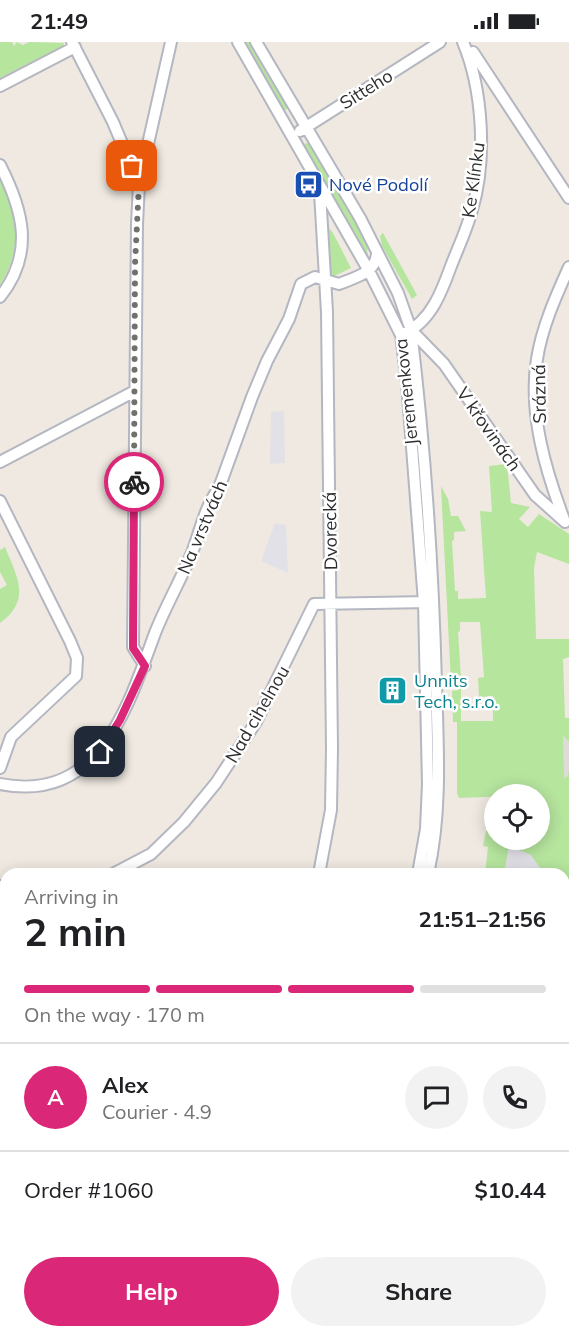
<!DOCTYPE html>
<html lang="en">
<head>
<meta charset="utf-8">
<style>
  :root { --surface:#fff; --page:#f2f2f2; --text:#202124; --muted:#757577; --line:#e0e0e0; --accent:#db2777 }
  body { margin:0; font-family:Mulish,sans-serif; background:var(--page); color:var(--text); height:100vh; display:flex; flex-direction:column; font-size:22px; white-space:nowrap }
  * { box-sizing:border-box; margin:0 }
  p { font-size:20px; color:var(--muted) }
  .icon { flex:none; width:33px; height:33px; fill:none; stroke:currentColor; stroke-width:2; stroke-linecap:round; stroke-linejoin:round }
  .map { position:relative; flex:1; overflow:hidden }
  .drawer { position:absolute; left:0px; top:826px; width:570px; height:470px; display:flex; flex-direction:column; background:var(--surface); border-radius:18px 18px 0 0; box-shadow:0 3px 15px #0003 }
  .drawer>* { flex:none }
  .tools { position:absolute; left:484px; top:742px; display:grid; gap:12px }
  .tools a { display:grid; place-items:center; width:66px; height:66px; border-radius:50%; background:var(--surface); box-shadow:0 3px 15px #0003; font-size:30px }
  .pin { position:absolute; display:grid; place-items:center; width:51px; height:51px; color:#fff; margin:-26px; border-radius:12px; box-shadow:0 3px 9px #0006 }
  .courier { position:absolute; display:grid; place-items:center; width:60px; height:60px; margin:-30px; border:4px solid #db2777; border-radius:50%; background:#fff; color:#222; box-shadow:0 2px 8px #0007 }
  .summary em { font-style:normal; font-weight:700 }
  .summary div { display:flex; flex-direction:column-reverse }
  .summary { display:flex; align-items:center; justify-content:space-between; height:102px; padding:0 24px }
  h1 { font-size:39px; font-weight:700; line-height:45px }
  .bar { display:grid; grid-template-columns:repeat(4,1fr); gap:9px 6px; align-content:center; height:72px; padding:0 24px }
  .bar i { height:8px; border-radius:4px; background:var(--line) }
  .bar .current { background:var(--accent) }
  .bar p { grid-column:span 4 }
  .line { display:flex; align-items:center; gap:15px; padding:0 24px; border-top:2px solid var(--line) }
  .line div { flex:1 }
  .round { display:grid; place-items:center; flex:none; width:63px; height:63px; border-radius:32px; background:var(--page) }
  .cta { display:flex; gap:12px; margin-top:auto; padding:12px 24px }
  .cta a { flex:1; height:69px; border-radius:36px; background:var(--accent); color:#fff; font-size:24px; font-weight:700; line-height:69px; text-align:center }
  .cta a+a { background:var(--page); color:var(--text) }
  .status { display:flex; justify-content:space-between; align-items:center; height:42px; padding:0 30px; background:var(--surface); direction:ltr }
  .status svg { height:16px; fill:currentColor }
  .map>svg:first-child { display:block }
  .industrial { fill:#e3e1e8 }
  .green { fill:#b6e59e; fill-rule:evenodd }
  .plaza { fill:#dfdcd8 }
  .lines { fill:none; stroke-linecap:round; stroke-linejoin:round }
  .minor-casing { stroke:#b4b7c1; stroke-width:14 }
  .minor { stroke:#fff; stroke-width:10 }
  .done { stroke:#726f6d; stroke-width:6; stroke-dasharray:0 10.8 }
  .route { stroke:#db2777; stroke-width:8 }
  .labels { text-anchor:middle; dominant-baseline:central; stroke-width:5; stroke-linejoin:round; paint-order:stroke }
  .street-label { font-size:18px; fill:#2e2e2e; stroke:#fff }
  .transit-label { font-size:18px; fill:#164399; stroke:#fff; text-anchor:start }
  .culture-label { font-size:18px; fill:#0d838f; stroke:#fff; text-anchor:start }
</style>
</head>
<body>
<div class="status"><b>21:49</b><svg viewBox="0 0 49 12"><path d="M0 12V9h3v3zM5 12V6h3v6zM10 12V3h3v9zM15 12V0h3v12zM26 1h20v11H26zM47 4h2v5h-2z"/></svg></div>
<div class="map">
<svg width="569" height="1295" viewBox="0 0 569 1295">
  <rect width="100%" height="100%" fill="#efe9e1"/>
  <path class="industrial" d="M 284,369 L 285,421 L 270,422 L 271,370 Z
    M 275,481 L 286,483 L 288,531 L 261,519 Z
    M 508,804 L 531,813 L 544,832 L 504,832 Z
    M 564,846 L 569,849 L 569,873 L 564,881 Z"/>
  <path class="green" d="M 0,0 L 12,0 L 14,4 L 17,0 L 23,3 L 29,0 L 64,1 L 63,4 L 0,36 Z
    M 243,0 L 253,0 L 288,67 L 283,68 Z
    M 306,101 L 311,102 L 370,205 L 367,208 L 368,213 L 365,213 L 303,104 Z
    M 0,136 C 19,173 23,206 0,243 Z
    M 328,185 L 333,191 L 351,226 L 332,235 L 330,233 Z
    M 383,191 L 417,253 L 412,257 L 382,204 L 380,194 Z
    M 507,422 L 511,461 L 530,465 L 519,477 L 528,485 L 539,472 L 569,492 L 569,522 L 537,510 L 534,526 L 536,597 L 569,597 L 569,615 L 563,617 L 565,676 L 569,676 L 569,849 L 564,845 L 564,832 L 544,832 L 531,813 L 509,804 L 504,832 L 485,832 L 488,805 L 483,804 L 486,789 L 495,788 L 495,798 L 540,798 L 540,753 L 459,756 L 457,751 L 457,680 L 453,680 L 452,649 L 458,648 L 457,641 L 451,641 L 441,444 L 448,457 L 451,474 L 458,474 L 466,489 L 454,490 L 454,498 L 452,499 L 455,549 L 458,549 L 458,557 L 486,556 L 480,469 L 492,470 L 489,424 ZM 460,580 L 480,580 L 484,635 L 478,636 L 479,655 L 493,654 L 493,679 L 461,679 L 461,637 L 458,590 L 460,589 Z
    M 5,505 C 17,535 32,558 0,581 L 0,547 L 7,543 L 0,530 L 0,508 Z
    M 0,1041 L 6,1042 L 6,1290 L 126,1290 L 127,1295 L 0,1295 Z
    M 147,1290 L 204,1290 L 205,1295 L 161,1295 L 159,1290 L 148,1292 Z
    M 249,1290 L 281,1290 L 281,1295 L 232,1295 Z"/>
  <path class="plaza" d="M 563,693 L 569,700 L 569,727 L 568,734 L 564,736 Z"/>
  <g class="lines">
    <defs>
      <path id="minor" d="M 72,0 L 113,80 L 139,142
        M 238,0 L 369,229 L 401,293 L 407,341 L 424,560 L 428,742 L 426,787 L 418,832
        M 256,0 L 360,176 L 398,251 L 411,288 C 425,405 433,524 436,642 C 438,706 442,770 428,832
        M 473,10 L 569,156
        M 0,44 L 75,5
        M 300,89 L 440,0
        M 0,123 C 23,168 35,211 0,255
        M 411,288 L 444,322 L 535,453 L 564,479
        M 405,291 C 431,279 442,249 451,224 C 458,206 467,187 472,168 C 487,118 483,48 463,0
        M 0,420 L 135,349
        M 0,459 L 70,599 L 77,616 L 76,634 L 11,695 L 0,726
        M 565,480 C 546,430 528,371 537,317 C 542,285 556,254 569,225
        M 145,624 L 133,605 L 137,182 L 139,142 L 171,0
        M 0,742 C 100,762 128,664 155,591 C 166,563 182,536 193,508 C 201,486 205,465 219,446 L 252,355 L 267,319 L 289,277 L 301,242 L 315,235 L 339,242 C 356,235 376,231 377,211
        M 113,832 L 151,812 L 184,780 L 216,741 L 256,680 L 314,562 L 430,560
        M 319,832 L 331,768 L 332,706 L 327,270 L 320,150
        M 0,844 L 6,846
        M 564,898 L 569,891
        M 0,972 L 6,974
        M 564,1261 L 569,1256
        M 130,1290 L 131,1295
        M 462,1290 L 462,1295
        M 310,1295 L 310,1290
        M 322,1295 L 322,1290
        M 511,1295 L 521,1290"/>
    </defs>
    <use href="#minor" class="minor-casing"/>
    <use href="#minor" class="minor"/>
  </g>
  <g class="lines">
    <path class="done" d="M 132,124 L 139,142 L 135,222 L 134,440"/>
    <path class="route" d="M 100,710 L 120,678 L 145,624 L 133,606 L 134,440"/>
  </g>
  <defs>
    <symbol id="bus-square" viewBox="-11 -11 22 22"><rect x="-9" y="-9" width="18" height="18" rx="4" fill="#1a4fb4" stroke="#fff"/><path d="M-5-6H5V4H4V6H2V4H-2V6H-4V4H-5ZM-3.5-4V0h7V-4ZM-3.5 1.2v1.5H-2V1.2ZM2 1.2v1.5H3.5V1.2Z" fill="#fff"/></symbol>
    <symbol id="building-square" viewBox="-11 -11 22 22"><rect x="-9" y="-9" width="18" height="18" rx="4" fill="#0f9aa8" stroke="#fff"/><path d="M-4-6H4V6H1V3H-1V6H-4ZM-2.5-4.3h1.7v1.8h-1.7ZM.8-4.3h1.7v1.8H.8ZM-2.5-1h1.7V.8h-1.7ZM.8-1h1.7V.8H.8Z" fill="#fff"/></symbol>
  </defs>
  <g fill-rule="evenodd">
    <use href="#bus-square" x="292" y="126" width="33" height="33"/>
    <use href="#building-square" x="376" y="632" width="33" height="33"/>
  </g>
  <g class="labels">
    <g class="street-label">
      <text transform="translate(366 47) rotate(-32)">Sitteho</text>
      <text transform="translate(473 138) rotate(-82)">Ke Klínku</text>
      <text transform="translate(406 350) rotate(-96)">Jeremenkova</text>
      <text transform="translate(539 352) rotate(-91)">Srázná</text>
      <text transform="translate(489 387) rotate(55)">V křovinách</text>
      <text transform="translate(202 485) rotate(-67)">Na vrstvách</text>
      <text transform="translate(330 489) rotate(-91)">Dvorecká</text>
      <text transform="translate(257 672) rotate(-60)">Nad cihelnou</text>
    </g>
    <g class="transit-label">
      <text x="329" y="142">Nové Podolí</text>
    </g>
    <g class="culture-label">
      <text x="414" y="638">Unnits<tspan x="414" dy="21">Tech, s.r.o.</tspan></text>
    </g>
  </g>
</svg>
<div class="tools">
<a><svg class="icon" aria-label="locate" viewBox="0 0 24 24"><circle cx="12" cy="12" r="6"/><path d="M12 2v4M12 18v4M2 12h4M18 12h4"/></svg></a>
</div>
<div class="pin" style="left:132px;top:124px;background:#ea580c"><svg class="icon" aria-label="bag" viewBox="0 0 24 24"><path d="M5 8h14l-1 12H6zM9 8a3 3 0 0 1 6 0"/></svg></div>
<div class="pin" style="left:100px;top:710px;background:#1f2937"><svg class="icon" aria-label="home" viewBox="0 0 24 24"><path d="M3 11l9-7 9 7M6 9v11h12V9"/></svg></div>
<div class="courier" style="left:134px;top:440px"><svg class="icon" aria-label="bike" viewBox="0 0 24 24"><circle cx="6" cy="16" r="4"/><circle cx="18" cy="16" r="4"/><path d="M6 16l4-8h5l3 8M10 8l3 8H6M13 5h3"/></svg></div>
<section class="drawer">
<div class="summary"><div><h1>2 min</h1><p>Arriving in</p></div><em>21:51–21:56</em></div>
<div class="bar"><i class="current"></i><i class="current"></i><i class="current"></i><i></i><p>On the way · 170 m</p></div>
<div class="line" style="height:108px"><b class="round" style="background:var(--accent);color:#fff">A</b><div><b>Alex</b><p>Courier · 4.9</p></div><a class="round"><svg class="icon" aria-label="chat" viewBox="0 0 24 24"><path d="M4 5h16v11H9l-5 4z"/></svg></a><a class="round"><svg class="icon" aria-label="phone" viewBox="0 0 24 24"><path d="M5 4h4l2 5-3 2q2 4 5 5l2-3 5 2v4C11 20 4 13 5 4z"/></svg></a></div>
<div class="line" style="height:78px"><div>Order #1060</div><b>$10.44</b></div>
<div class="cta"><a>Help</a><a>Share</a></div>
</section>
</div>
</body>
</html>
